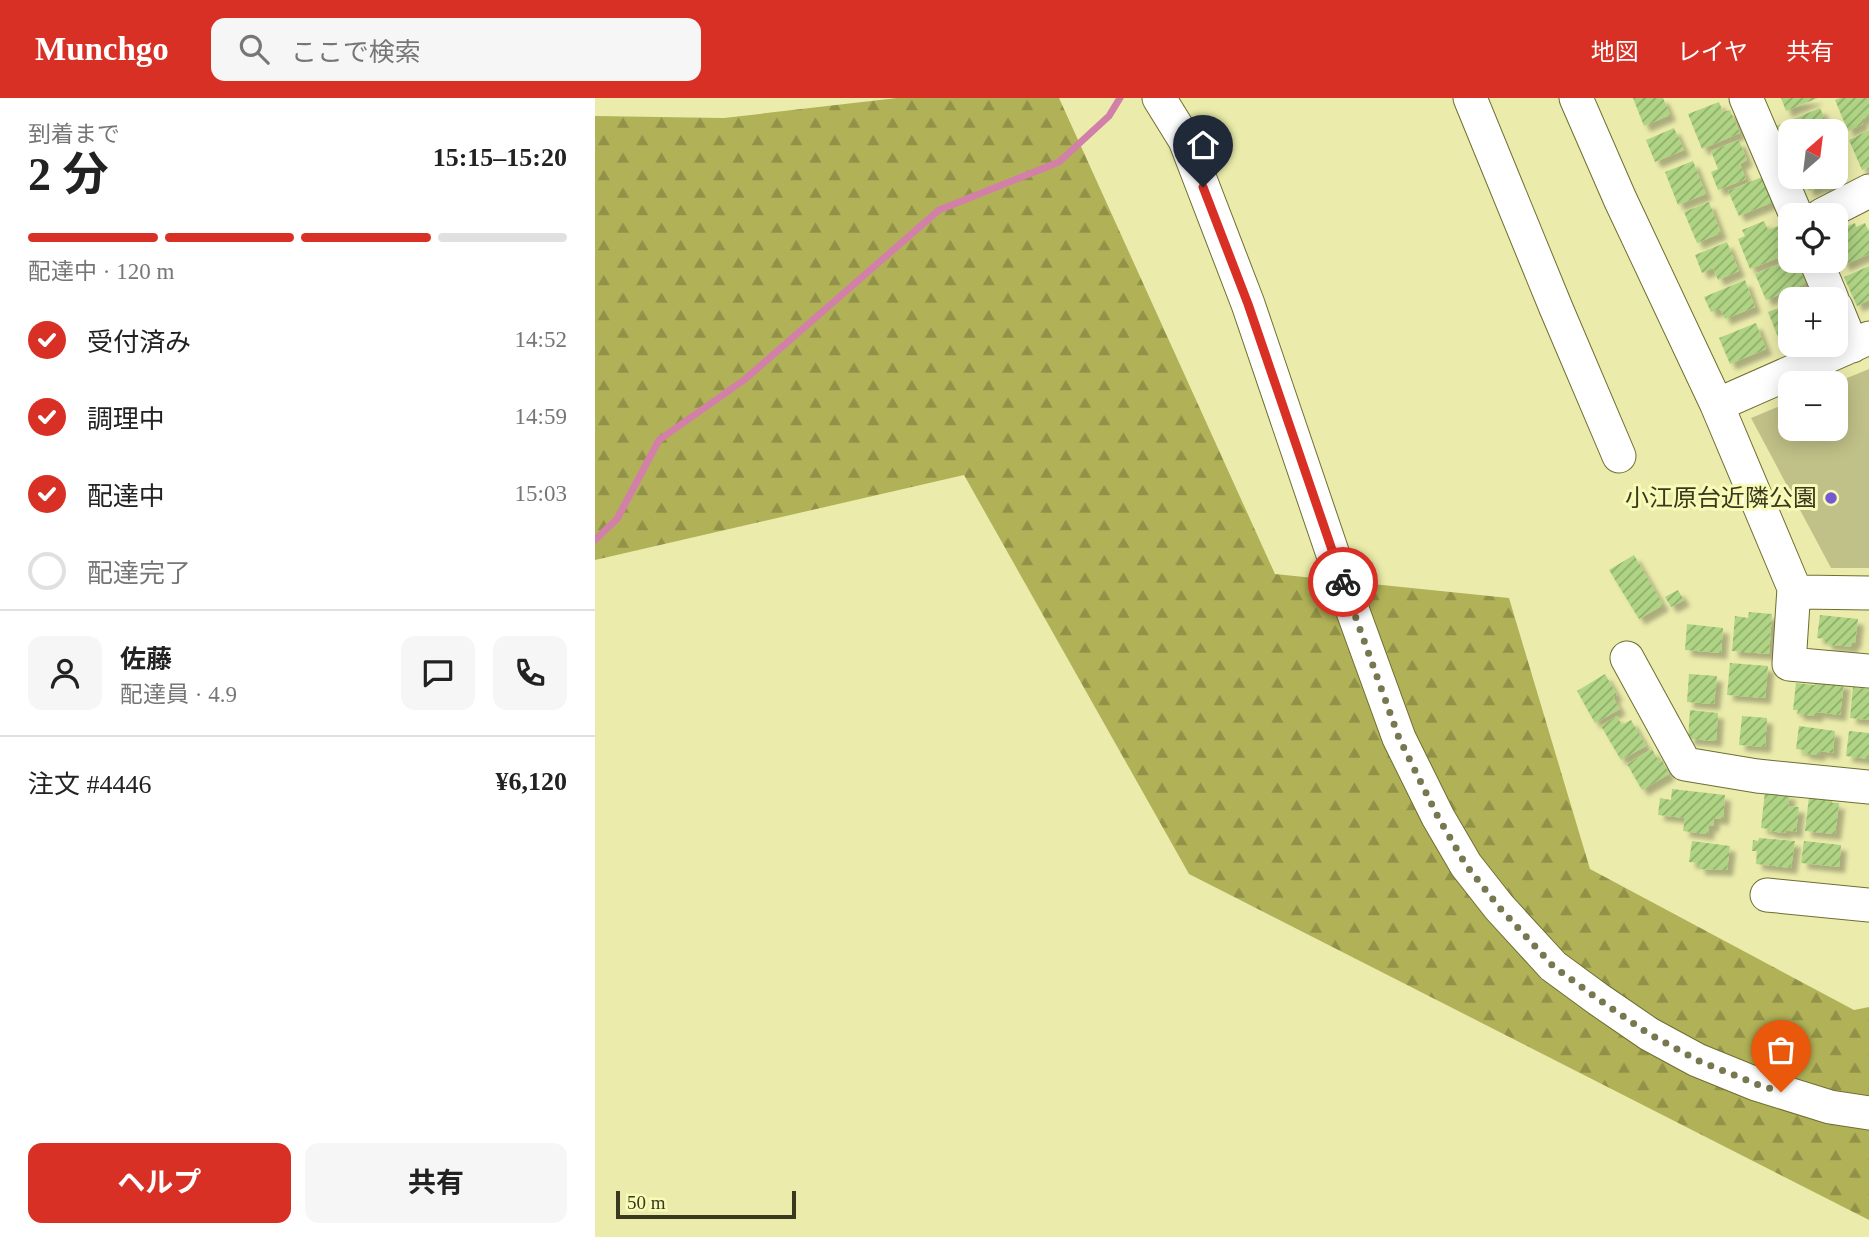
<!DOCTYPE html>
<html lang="ja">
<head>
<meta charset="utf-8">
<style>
  :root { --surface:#fff; --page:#f6f6f6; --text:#222; --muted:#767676; --line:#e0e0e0; --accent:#d93025 }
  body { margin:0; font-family:"Times New Roman","Noto Sans JP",serif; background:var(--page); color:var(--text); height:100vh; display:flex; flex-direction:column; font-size:26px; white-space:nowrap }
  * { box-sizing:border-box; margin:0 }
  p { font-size:23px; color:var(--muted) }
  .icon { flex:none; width:38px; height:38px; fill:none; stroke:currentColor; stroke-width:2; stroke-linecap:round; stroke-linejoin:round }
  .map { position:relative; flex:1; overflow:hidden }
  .sheet { display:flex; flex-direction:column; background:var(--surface); width:595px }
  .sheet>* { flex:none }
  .needle { width:46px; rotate:28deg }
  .buttons { position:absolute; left:1183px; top:21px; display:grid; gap:14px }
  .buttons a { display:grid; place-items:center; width:70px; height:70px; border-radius:14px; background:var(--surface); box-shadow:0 4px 18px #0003; font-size:35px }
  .scale { position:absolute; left:21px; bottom:18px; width:180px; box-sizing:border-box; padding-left:7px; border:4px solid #39391f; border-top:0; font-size:19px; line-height:24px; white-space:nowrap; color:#39391f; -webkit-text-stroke:5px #f8fab8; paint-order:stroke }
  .pin { position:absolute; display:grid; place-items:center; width:60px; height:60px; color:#fff; margin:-72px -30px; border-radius:50% 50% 50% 0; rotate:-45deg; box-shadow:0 0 7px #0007 }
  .pin .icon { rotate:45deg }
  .courier { position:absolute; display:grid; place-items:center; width:70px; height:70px; margin:-35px; border:5px solid #d93025; border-radius:50%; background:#fff; color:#222; box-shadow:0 2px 9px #0007 }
  .head em { font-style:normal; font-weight:700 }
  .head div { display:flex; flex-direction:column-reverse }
  .head { display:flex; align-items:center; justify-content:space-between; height:119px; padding:0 28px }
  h1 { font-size:46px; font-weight:700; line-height:52px }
  .bar { display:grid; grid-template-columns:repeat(4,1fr); gap:10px 7px; align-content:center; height:84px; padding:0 28px }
  .bar i { height:9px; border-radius:5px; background:var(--line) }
  .bar .active { background:var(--accent) }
  .bar p { grid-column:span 4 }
  .line { display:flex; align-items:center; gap:18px; padding:0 28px; border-top:2px solid var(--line) }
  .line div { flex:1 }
  .round { display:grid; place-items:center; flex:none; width:74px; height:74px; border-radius:14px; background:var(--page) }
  ol { padding:0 28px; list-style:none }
  li { display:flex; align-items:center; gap:21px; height:77px }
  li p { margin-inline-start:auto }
  li .icon { padding:7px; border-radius:50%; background:var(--accent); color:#fff; stroke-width:4 }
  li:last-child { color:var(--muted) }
  li i { width:38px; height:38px; border:4px solid var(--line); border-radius:50% }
  .action { display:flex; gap:14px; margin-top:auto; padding:14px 28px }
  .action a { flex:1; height:80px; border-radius:14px; background:var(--accent); color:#fff; font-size:28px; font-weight:700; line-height:80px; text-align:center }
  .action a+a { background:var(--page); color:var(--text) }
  header { display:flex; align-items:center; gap:42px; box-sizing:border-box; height:98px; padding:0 35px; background:var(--accent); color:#fff }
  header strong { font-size:33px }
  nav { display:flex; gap:38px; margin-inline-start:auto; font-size:24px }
  .search { width:490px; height:63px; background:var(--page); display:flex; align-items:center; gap:18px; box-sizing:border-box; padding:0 24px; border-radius:14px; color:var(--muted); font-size:26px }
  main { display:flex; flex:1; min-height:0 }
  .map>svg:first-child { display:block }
  .forest { fill:url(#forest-firs) }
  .green { fill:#c0c188 }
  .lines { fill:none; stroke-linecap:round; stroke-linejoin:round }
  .stream { stroke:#d380a9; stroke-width:7 }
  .building { fill:url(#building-hatch); filter:url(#shadow) }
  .minor-casing { stroke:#6e6e31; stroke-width:35 }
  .minor { stroke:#fff; stroke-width:33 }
  .done { stroke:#777850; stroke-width:7; stroke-dasharray:0 12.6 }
  .route { stroke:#d93025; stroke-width:9 }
  .poi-dot { fill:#7459d3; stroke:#f8fab8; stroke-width:2.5 }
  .labels { text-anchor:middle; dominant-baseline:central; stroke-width:6; stroke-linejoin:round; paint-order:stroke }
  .poi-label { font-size:24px; fill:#39391f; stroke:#f8fab8; text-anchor:end }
</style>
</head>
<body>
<header>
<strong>Munchgo</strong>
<div class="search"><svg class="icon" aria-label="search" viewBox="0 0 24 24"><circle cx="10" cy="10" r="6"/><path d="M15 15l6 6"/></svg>ここで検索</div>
<nav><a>地図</a><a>レイヤ</a><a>共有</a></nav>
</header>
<main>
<section class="sheet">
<div class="head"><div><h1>2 分</h1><p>到着まで</p></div><em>15:15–15:20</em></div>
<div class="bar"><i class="active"></i><i class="active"></i><i class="active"></i><i></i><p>配達中 · 120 m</p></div>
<ol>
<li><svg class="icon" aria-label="check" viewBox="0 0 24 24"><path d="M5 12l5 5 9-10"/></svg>受付済み<p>14:52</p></li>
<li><svg class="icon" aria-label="check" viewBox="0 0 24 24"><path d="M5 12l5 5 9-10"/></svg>調理中<p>14:59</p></li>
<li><svg class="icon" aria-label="check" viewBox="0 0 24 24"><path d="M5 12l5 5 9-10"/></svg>配達中<p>15:03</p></li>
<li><i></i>配達完了</li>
</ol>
<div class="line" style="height:126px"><a class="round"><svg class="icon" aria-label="person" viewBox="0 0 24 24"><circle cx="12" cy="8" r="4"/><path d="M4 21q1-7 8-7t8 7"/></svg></a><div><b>佐藤</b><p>配達員 · 4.9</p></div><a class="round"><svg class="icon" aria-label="chat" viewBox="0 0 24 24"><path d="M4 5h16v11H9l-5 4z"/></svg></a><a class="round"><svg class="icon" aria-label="phone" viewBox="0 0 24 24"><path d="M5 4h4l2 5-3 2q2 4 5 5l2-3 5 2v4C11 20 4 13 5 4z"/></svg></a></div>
<div class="line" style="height:91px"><div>注文 #4446</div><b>¥6,120</b></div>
<div class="action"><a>ヘルプ</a><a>共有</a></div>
</section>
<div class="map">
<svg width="1274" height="1139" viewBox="0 0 1274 1139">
  <defs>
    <pattern id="forest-firs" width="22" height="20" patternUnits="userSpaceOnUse" patternTransform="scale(1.75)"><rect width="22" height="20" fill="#b1b257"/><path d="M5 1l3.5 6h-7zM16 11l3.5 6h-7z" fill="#919247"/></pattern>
    <pattern id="building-hatch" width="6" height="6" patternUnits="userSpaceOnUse" patternTransform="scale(1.75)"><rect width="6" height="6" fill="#aed484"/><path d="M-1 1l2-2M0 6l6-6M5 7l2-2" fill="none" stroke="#8fad6b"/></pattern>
    <filter id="shadow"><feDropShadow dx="6" dy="6" stdDeviation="2" flood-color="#0004"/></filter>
  </defs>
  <rect width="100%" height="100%" fill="#ebecab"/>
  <path class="forest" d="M 302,0 L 464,0 L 680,476 L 914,500 L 995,771 L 1259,912 L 1274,909 L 1274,1122 L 594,776 L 369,377 L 0,462 L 0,18 L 129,20 Z"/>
  <path class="green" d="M 1274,271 L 1274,470 L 1236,470 L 1156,320 L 1195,304 L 1195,331 L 1241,331 L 1240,285 Z"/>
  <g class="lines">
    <path class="stream" d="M 0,442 L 22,421 L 64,342 L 149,282 L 344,112 L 464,64 L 514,18 L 525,0"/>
  </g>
  <path class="building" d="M 1038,0 L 1068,0 L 1075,17 L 1049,28 Z
    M 1186,0 L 1223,0 L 1191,13 Z
    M 1245,0 L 1274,0 L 1274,18 L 1266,22 L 1268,26 L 1253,33 L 1240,2 Z
    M 1124,4 L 1128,14 L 1135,12 L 1145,35 L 1107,51 L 1093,16 Z
    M 1225,10 L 1235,33 L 1195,33 L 1195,41 L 1188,44 L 1181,28 Z
    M 1079,30 L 1089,52 L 1060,64 L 1051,42 Z
    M 1274,32 L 1274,69 L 1267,72 L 1254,42 Z
    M 1144,42 L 1152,62 L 1145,66 L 1151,81 L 1123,92 L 1116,74 L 1123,71 L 1116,53 Z
    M 1098,63 L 1111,96 L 1083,107 L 1070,74 Z
    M 1167,79 L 1178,104 L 1144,118 L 1133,93 Z
    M 1202,79 L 1234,79 L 1238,87 L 1227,91 L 1226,88 L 1214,93 L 1209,82 L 1204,84 Z
    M 1114,104 L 1126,135 L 1102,145 L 1089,114 Z
    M 1169,123 L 1173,132 L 1188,126 L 1194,140 L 1186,143 L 1188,148 L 1181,150 L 1185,159 L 1155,171 L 1143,141 L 1150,138 L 1147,132 Z
    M 1260,125 L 1261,129 L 1270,125 L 1274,134 L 1274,156 L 1249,167 L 1241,149 L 1241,133 Z
    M 1132,144 L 1144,173 L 1123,182 L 1118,170 L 1107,175 L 1100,157 Z
    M 1195,162 L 1202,163 L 1212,185 L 1171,202 L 1160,176 Z
    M 1274,168 L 1274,202 L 1262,208 L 1249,179 Z
    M 1150,182 L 1160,209 L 1130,221 L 1125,211 L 1116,214 L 1109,199 Z
    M 1195,205 L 1195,239 L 1185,244 L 1173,214 Z
    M 1161,225 L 1171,251 L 1135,266 L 1124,240 Z
    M 1039,457 L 1068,507 L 1044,521 L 1014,472 Z
    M 1083,492 L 1089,502 L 1076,509 L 1070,499 Z
    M 1154,514 L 1177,516 L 1174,556 L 1137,553 L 1140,518 L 1153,520 Z
    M 1225,517 L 1263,521 L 1260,545 L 1257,544 L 1257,549 L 1231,546 L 1231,541 L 1222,540 Z
    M 1092,526 L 1128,530 L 1126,555 L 1090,552 Z
    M 1135,565 L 1173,568 L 1170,600 L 1132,597 Z
    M 1010,576 L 1022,597 L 1018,599 L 1025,611 L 1000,625 L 982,593 Z
    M 1094,576 L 1122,578 L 1119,606 L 1092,604 Z
    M 1221,582 L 1249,585 L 1245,617 L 1222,614 L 1222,618 L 1202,616 L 1203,612 L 1198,612 L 1201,585 L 1220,587 Z
    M 1258,589 L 1274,591 L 1274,622 L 1255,620 Z
    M 1095,612 L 1123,615 L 1121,643 L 1093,641 Z
    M 1022,618 L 1027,627 L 1036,622 L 1051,648 L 1026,662 L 1006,628 Z
    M 1147,618 L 1172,620 L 1170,649 L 1144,647 Z
    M 1204,628 L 1240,633 L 1238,655 L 1225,653 L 1224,657 L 1208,655 L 1209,652 L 1201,651 Z
    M 1254,633 L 1274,635 L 1274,661 L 1251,658 Z
    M 1057,651 L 1064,664 L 1067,662 L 1074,676 L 1047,692 L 1032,666 Z
    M 1077,691 L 1130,697 L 1128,721 L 1119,720 L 1118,728 L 1114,728 L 1113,736 L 1088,733 L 1090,720 L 1063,717 L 1065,700 L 1076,702 Z
    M 1170,693 L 1195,696 L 1193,708 L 1204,709 L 1201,734 L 1191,732 L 1191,735 L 1174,733 L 1174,731 L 1166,730 Z
    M 1214,699 L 1237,701 L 1237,705 L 1244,705 L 1240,736 L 1210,733 Z
    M 1164,740 L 1200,743 L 1196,770 L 1161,766 L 1162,753 L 1157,753 L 1158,742 L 1163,743 Z
    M 1097,743 L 1135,748 L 1132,772 L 1104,771 L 1104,765 L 1094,764 Z
    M 1209,743 L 1246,747 L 1244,769 L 1206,765 Z"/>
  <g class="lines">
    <defs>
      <path id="minor" d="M 564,0 L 590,42 L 653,206 L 748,486 L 804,640 L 843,719 L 871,767 L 904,809 L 958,868 L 1003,901 L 1054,936 L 1102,962 L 1161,986 L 1235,1009 L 1274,1015
        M 875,0 L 961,210 L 1024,358
        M 981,0 L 1025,101 L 1122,307 L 1199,490 L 1205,494 L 1274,495
        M 1151,0 L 1201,117
        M 1227,117 L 1274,93
        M 1221,163 L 1237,201
        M 1241,209 L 1257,248
        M 1122,307 L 1274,240
        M 1199,490 L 1194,566 L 1274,573
        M 1032,560 L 1090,666 L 1162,678 L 1274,689
        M 1172,797 L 1274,807"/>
    </defs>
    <use href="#minor" class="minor-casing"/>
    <use href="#minor" class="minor"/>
  </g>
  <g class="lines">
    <path class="done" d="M 748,484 L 804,640 L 843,719 L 871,767 L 904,809 L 958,868 L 1003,901 L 1054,936 L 1102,962 L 1161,986 L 1186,994"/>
    <path class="route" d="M 608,89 L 653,206 L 748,484"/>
  </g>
  <circle class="poi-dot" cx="1236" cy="400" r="7"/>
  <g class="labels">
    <g class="poi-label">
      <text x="1222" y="400">小江原台近隣公園</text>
    </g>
  </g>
</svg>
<div class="buttons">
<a><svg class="needle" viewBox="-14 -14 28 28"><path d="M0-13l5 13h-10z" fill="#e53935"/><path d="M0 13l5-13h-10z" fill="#767676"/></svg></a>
<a><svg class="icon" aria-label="locate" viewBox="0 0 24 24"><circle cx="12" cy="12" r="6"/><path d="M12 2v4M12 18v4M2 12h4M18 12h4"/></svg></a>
<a>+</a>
<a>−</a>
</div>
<div class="scale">50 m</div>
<div class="pin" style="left:1186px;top:994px;background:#ea580c"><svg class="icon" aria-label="bag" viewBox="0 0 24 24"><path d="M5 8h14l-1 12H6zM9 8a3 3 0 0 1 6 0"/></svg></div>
<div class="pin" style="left:608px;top:89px;background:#1f2937"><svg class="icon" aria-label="home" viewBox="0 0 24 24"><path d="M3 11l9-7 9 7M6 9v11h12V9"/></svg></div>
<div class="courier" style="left:748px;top:484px"><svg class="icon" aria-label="bike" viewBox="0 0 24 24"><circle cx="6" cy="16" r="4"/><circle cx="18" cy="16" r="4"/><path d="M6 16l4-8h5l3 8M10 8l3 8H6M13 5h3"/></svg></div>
</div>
</main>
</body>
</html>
